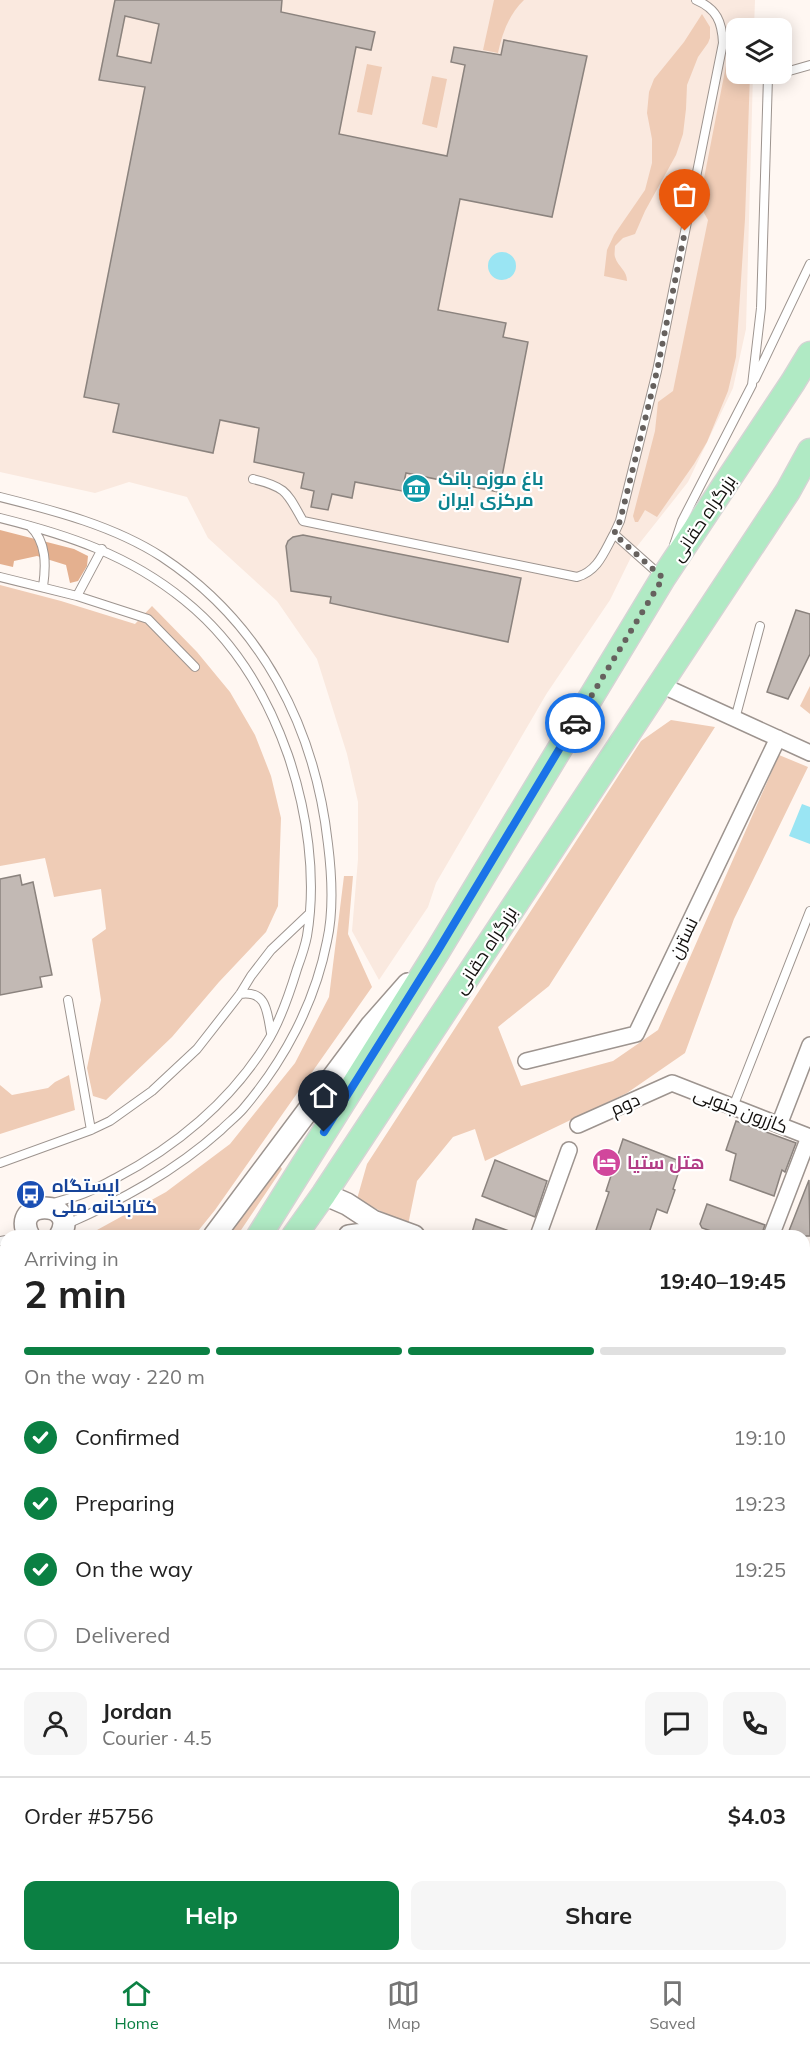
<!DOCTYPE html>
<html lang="en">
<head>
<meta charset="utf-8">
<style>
  :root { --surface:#fff; --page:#f6f6f6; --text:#222; --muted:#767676; --line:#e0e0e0; --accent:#0b8043 }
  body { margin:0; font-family:Mulish,Cairo,sans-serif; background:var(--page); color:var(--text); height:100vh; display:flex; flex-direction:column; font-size:22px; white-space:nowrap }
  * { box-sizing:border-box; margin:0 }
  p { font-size:20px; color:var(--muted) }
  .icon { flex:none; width:33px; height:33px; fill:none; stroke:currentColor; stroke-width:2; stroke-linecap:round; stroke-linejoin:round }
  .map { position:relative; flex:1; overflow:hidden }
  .drawer { position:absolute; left:0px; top:1230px; width:810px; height:732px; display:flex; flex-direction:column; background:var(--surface); border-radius:18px 18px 0 0; box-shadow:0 3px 15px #0003 }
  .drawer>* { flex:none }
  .buttons { position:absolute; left:726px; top:18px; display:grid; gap:12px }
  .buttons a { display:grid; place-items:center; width:66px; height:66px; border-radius:12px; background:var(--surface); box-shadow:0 3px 15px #0003; font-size:30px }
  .pin { position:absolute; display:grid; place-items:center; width:51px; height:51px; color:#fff; margin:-62px -26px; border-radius:50% 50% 50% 0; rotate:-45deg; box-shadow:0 0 6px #0007 }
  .pin .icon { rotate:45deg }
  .courier { position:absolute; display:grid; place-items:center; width:60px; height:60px; margin:-30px; border:4px solid #1a73e8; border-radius:50%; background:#fff; color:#222; box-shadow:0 2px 8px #0007 }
  .overview em { font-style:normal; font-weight:700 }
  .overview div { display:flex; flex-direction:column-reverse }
  .overview { display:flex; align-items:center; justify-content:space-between; height:102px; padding:0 24px }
  h1 { font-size:39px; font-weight:700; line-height:45px }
  .bar { display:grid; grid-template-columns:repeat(4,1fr); gap:9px 6px; align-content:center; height:72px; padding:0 24px }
  .bar i { height:8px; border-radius:4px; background:var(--line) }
  .bar .active { background:var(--accent) }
  .bar p { grid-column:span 4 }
  .line { display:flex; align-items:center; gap:15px; padding:0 24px; border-top:2px solid var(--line) }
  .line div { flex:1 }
  .round { display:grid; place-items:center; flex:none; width:63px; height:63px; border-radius:12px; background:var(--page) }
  ol { padding:0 24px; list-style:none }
  li { display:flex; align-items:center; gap:18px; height:66px }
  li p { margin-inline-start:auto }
  li .icon { padding:6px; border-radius:50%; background:var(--accent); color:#fff; stroke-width:4 }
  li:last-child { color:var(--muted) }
  li i { width:33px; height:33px; border:3px solid var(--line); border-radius:50% }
  .cta { display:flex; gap:12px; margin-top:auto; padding:12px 24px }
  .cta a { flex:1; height:69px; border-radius:12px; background:var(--accent); color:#fff; font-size:24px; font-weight:700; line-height:69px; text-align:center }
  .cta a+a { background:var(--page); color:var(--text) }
  .dock { display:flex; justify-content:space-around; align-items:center; height:84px; border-top:2px solid var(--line); background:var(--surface); font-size:16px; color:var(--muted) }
  .dock a { display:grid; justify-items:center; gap:3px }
  .dock .active { color:var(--accent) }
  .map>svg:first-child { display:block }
  .built { fill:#fae9df }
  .green { fill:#efccb6 }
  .forest { fill:#e4b08f }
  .water { fill:#9ae5f3 }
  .building { fill:#c2b9b4; stroke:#8b837e; stroke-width:1.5; fill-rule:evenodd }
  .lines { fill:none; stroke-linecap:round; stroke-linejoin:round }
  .service-casing { stroke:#9d948f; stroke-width:10 }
  .minor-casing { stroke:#9d948f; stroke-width:18 }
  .secondary-casing { stroke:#9d948f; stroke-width:24 }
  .trunk-casing { stroke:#d5d4d4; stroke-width:27 }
  .path { stroke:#a9a39f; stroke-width:3; stroke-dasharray:6 3; stroke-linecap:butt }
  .service { stroke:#fff; stroke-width:8 }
  .minor { stroke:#fff; stroke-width:15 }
  .secondary { stroke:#fff; stroke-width:21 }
  .trunk { stroke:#b0eac4; stroke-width:24 }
  .path-bridge { stroke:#a9a39f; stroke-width:3; stroke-dasharray:6 3; stroke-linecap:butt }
  .done { stroke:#66615e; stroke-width:6; stroke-dasharray:0 10.8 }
  .route { stroke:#1a73e8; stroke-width:8 }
  .labels { text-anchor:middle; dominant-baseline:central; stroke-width:4.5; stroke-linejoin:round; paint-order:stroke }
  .culture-label { font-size:18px; font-weight:bold; fill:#0d838f; stroke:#fff; text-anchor:start }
  .street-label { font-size:18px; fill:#13100e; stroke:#fff }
  .hotel-label { font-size:18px; font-weight:bold; fill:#b23c85; stroke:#fff; text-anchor:start }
  .transit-label { font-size:18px; font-weight:bold; fill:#164399; stroke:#fff; text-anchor:start }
</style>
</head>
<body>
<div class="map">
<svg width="810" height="1962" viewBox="0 0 810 1962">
  <rect width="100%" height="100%" fill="#fff7f2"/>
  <path class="built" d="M 0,0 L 755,0 L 754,28 L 736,28 L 736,74 L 753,74 L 746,329 L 733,388 L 688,482 L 635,549 L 610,600 L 547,693 L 436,883 L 428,907 L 379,980 L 352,931 L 358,859 L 358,802 L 347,754 L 317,659 L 277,601 L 208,538 L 187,497 L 129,482 L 95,493 L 0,472 Z
    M 804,1414 L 810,1417 L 810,1550 L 807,1560 L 810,1566 L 810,1596 L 804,1613 Z
    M 6,1563 L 6,1732 L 0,1729 L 0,1566 Z"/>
  <path class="green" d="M 494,0 L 524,0 C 509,14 502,34 498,53 L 483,50 Z
    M 702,14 L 710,27 L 710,38 L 708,43 L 698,57 L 687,85 L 686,109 L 683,134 L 676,155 L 645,211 L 635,234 L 623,238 L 615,246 C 615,250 614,254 615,257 C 618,267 627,270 627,281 L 604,276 L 607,250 L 614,235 L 645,190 L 652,163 L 652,139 L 647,113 L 649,92 L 654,79 L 684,42 Z
    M 736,39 L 736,74 L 750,74 L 745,219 L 736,357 L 728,391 L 707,442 L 694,464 L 657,517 L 645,510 L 638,522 L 635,522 L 633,516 L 655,431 L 658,402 L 673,391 L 708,220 L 699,204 L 731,40 Z
    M 367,64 L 382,67 L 372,115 L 357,112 Z
    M 432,76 L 447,79 L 437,128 L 422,124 Z
    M 0,585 L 61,601 L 135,624 L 152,606 L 197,652 L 230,692 L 255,735 L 271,776 L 281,818 L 278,906 L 266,932 L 219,982 L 172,1037 L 106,1100 L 93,1096 L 87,1068 L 101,1000 L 92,939 L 106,929 L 101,889 L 54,897 L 45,858 L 0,866 Z
    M 810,686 L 810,714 L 800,706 Z
    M 671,720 L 715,727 L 549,986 L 498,1027 L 521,1086 L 613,1061 L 658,1030 L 779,755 L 808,767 L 734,919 L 685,1053 L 627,1093 L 485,1161 L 475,1129 L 453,1137 L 417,1181 L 408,1225 L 357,1199 L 367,1164 L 641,741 Z
    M 344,876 L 353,876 L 348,934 L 372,987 L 215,1210 L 194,1236 L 95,1236 L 97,1230 L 166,1192 L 230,1144 L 295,1063 L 329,997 Z
    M 69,1075 L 75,1110 L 0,1134 L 0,1085 L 12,1095 L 48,1088 L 55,1082 Z
    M 277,1161 L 282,1169 L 237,1236 L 227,1236 Z
    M 0,1248 L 6,1252 L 6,1423 L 0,1428 Z
    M 804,1421 L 810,1423 L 810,1505 L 804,1506 Z
    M 804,1559 L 807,1560 L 806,1562 C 810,1576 810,1598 804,1613 Z"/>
  <path class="forest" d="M 0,530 L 74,549 L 88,556 L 87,566 L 78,581 L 70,583 L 66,565 L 37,556 L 14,561 L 13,567 L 0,564 Z"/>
  <path class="water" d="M488 266a14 14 0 1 1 28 0a14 14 0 1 1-28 0Z
    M 802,804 L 810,807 L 810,844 L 789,836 Z"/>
  <path class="building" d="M 115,0 L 282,0 L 281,12 L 375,32 L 371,50 L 356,47 L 339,134 L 447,156 L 465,65 L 451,62 L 454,47 L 501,55 L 504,40 L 587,56 L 552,217 L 460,199 L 438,310 L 506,323 L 503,337 L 528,342 L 499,492 L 406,473 L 402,491 L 355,482 L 352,498 L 332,494 L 328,510 L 311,507 L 314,491 L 301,488 L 304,473 L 254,462 L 259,428 L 220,420 L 213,453 L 113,432 L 119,404 L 84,397 L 145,87 L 99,80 ZM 125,16 L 159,24 L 151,63 L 117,56 Z
    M 303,535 L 521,578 L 508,642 L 330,603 L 331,597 L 291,591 L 286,546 L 288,541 L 293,537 Z
    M 796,610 L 810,614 L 810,654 L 788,699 L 767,692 Z
    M 20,875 L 22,885 L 33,882 L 52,975 L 40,977 L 42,987 L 0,995 L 0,879 Z
    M 736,1121 L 796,1143 L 785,1172 L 782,1170 L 774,1196 L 730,1180 L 736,1154 L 726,1150 Z
    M 623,1139 L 682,1162 L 673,1189 L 675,1190 L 667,1213 L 657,1209 L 648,1236 L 594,1236 L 609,1192 L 606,1191 Z
    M 495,1160 L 547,1181 L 535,1217 L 482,1196 Z
    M 809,1180 L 810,1236 L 787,1236 Z
    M 707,1204 L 765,1225 L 761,1236 L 709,1236 L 711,1231 L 702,1228 L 700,1224 Z
    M 476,1219 L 520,1235 L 520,1236 L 471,1236 Z"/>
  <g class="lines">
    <defs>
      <path id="service" d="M 755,379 L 810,264
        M 253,479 C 287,487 287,493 303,521 L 577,577 C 598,571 604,552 614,534
        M 0,497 C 56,511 114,526 162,557 C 262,623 315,727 328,844 C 332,876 334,910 327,941 C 315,1003 284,1061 243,1109 C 237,1116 228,1123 221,1130 C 174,1172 122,1200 65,1225
        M 0,518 C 68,535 129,555 184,600 C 234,640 267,695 288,755 C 307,811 317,877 307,936 C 305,947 301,958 297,969 C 290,992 279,1024 266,1044 C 230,1102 175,1147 116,1178 C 106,1183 96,1189 85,1193 C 75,1197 64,1200 53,1203
        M 30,526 C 47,542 46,566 43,587
        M 674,545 L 682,521 L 752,385 L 761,308 L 768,77 L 810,65
        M 660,575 L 614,534 L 620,521 L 657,371 L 723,43 C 722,22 717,9 696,0
        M 0,577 L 77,596 L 102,549
        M 77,596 L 148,619 L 195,667
        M 735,719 L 760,626
        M 240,994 C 267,990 267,1012 271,1033
        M 68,1000 L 91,1130
        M 733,1107 L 810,911
        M 0,1163 L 91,1130 L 110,1121 L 152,1091 L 197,1049 L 240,994 L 251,976 L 271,950 L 309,914
        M 0,1241 L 6,1240"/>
      <path id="minor" d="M 659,684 L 810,753
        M 526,1061 L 636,1034 L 778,738
        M 578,1125 L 672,1083 L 810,1137
        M 779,1125 L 810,1045
        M 538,1236 L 569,1150
        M 771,1236 L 809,1137
        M 0,1760 L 6,1745
        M 544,1956 L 559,1962
        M 12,1962 L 15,1956
        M 249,1962 L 252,1956
        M 397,1962 L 399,1956
        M 485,1962 L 488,1956"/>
      <path id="secondary" d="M 324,1194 L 347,1204 L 373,1221 L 414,1236
        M 29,1236 C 9,1198 81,1199 60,1236
        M 214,1236 L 371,1026 L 408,984
        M 349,1236 L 393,1230
        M 804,1388 L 810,1390
        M 0,1439 L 6,1435
        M 0,1537 L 6,1534
        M 804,1647 L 810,1632
        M 804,1716 L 810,1700
        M 804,1765 L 810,1749
        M 804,1792 L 810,1787
        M 804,1832 L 810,1817
        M 681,1962 L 684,1956
        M 708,1962 L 711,1956
        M 727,1962 L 730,1956
        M 754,1962 L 756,1956"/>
      <path id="trunk" d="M 259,1236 L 437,952 L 663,578 L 793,382 L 810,354
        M 294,1236 L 324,1194 L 788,491 L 810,451
        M 0,1483 L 6,1479
        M 0,1520 L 6,1516"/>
    </defs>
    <use href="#service" class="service-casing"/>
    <use href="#minor" class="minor-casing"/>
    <use href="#secondary" class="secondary-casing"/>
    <use href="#trunk" class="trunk-casing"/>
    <path class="path" d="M 804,1526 L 810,1528
      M 804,1532 L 809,1528"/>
    <use href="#service" class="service"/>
    <use href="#minor" class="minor"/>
    <use href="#secondary" class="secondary"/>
    <use href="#trunk" class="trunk"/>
    <path class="path-bridge" d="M 804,1646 L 810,1648"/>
  </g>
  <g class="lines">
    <path class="done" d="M 575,723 L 663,578 L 614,534 L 620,521 L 657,371 L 685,231"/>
    <path class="route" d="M 324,1132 L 437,952 L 575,723"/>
  </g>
  <defs>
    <symbol id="museum-disc" viewBox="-11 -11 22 22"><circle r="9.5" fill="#0f9aa8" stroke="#fff"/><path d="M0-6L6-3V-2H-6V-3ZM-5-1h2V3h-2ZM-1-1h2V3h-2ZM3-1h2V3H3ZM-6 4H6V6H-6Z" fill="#fff"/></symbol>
    <symbol id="hotel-disc" viewBox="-11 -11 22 22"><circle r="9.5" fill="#d1479c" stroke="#fff"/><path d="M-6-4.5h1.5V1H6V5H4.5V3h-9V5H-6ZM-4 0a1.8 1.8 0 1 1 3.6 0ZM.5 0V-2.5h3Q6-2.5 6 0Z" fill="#fff"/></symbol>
    <symbol id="bus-disc" viewBox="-11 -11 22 22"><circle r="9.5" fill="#1a4fb4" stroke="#fff"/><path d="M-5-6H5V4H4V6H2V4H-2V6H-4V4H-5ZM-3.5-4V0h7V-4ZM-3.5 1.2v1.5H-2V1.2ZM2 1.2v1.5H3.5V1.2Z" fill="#fff"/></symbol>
  </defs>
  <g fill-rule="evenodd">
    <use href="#museum-disc" x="400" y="472" width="33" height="33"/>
    <use href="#hotel-disc" x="590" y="1146" width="33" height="33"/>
    <use href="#bus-disc" x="14" y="1178" width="33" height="33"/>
  </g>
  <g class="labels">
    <g class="culture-label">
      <text x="438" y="478">باغ موزه بانک<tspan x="438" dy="21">مرکزی ایران</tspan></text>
    </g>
    <g class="street-label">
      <text transform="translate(703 518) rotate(-56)">بزرگراه حقانی</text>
      <text transform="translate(683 938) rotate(-64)">نسترن</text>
      <text transform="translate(485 950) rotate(-57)">بزرگراه حقانی</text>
      <text transform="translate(625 1104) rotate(-24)">دوم</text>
      <text transform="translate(741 1110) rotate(21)">کازرون جنوبی</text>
    </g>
    <g class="hotel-label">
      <text x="627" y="1162">هتل ستیا</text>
    </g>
    <g class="transit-label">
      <text x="52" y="1185">ایستگاه<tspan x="52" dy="21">کتابخانه ملی</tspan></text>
    </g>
  </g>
</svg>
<div class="buttons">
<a><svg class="icon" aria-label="layers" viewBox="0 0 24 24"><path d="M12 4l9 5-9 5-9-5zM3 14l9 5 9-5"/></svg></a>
</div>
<div class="pin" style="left:685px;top:231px;background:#ea580c"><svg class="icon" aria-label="bag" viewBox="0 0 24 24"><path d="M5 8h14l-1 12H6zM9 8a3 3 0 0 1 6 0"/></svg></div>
<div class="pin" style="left:324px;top:1132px;background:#1f2937"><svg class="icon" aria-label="home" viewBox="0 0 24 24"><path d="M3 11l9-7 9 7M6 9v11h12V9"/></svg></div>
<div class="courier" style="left:575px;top:723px"><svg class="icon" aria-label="car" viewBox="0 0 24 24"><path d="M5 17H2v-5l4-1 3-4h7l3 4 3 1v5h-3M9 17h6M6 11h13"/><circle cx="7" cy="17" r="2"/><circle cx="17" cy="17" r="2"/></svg></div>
<section class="drawer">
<div class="overview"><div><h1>2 min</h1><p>Arriving in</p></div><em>19:40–19:45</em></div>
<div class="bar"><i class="active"></i><i class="active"></i><i class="active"></i><i></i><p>On the way · 220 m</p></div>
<ol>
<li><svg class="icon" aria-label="check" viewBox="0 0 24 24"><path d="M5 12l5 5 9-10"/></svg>Confirmed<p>19:10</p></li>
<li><svg class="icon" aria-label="check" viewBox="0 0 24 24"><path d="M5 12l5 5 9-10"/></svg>Preparing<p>19:23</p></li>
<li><svg class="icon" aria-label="check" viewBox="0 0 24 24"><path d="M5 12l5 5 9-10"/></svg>On the way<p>19:25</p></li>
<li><i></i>Delivered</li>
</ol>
<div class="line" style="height:108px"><a class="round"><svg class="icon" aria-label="person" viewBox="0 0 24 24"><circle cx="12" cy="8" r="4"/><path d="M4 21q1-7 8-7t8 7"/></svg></a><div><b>Jordan</b><p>Courier · 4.5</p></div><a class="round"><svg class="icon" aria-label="chat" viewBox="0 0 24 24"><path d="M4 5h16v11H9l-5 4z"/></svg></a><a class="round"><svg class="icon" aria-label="phone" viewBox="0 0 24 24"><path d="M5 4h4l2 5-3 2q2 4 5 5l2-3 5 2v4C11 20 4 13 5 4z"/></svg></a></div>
<div class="line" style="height:78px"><div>Order #5756</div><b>$4.03</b></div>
<div class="cta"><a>Help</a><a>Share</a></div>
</section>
</div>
<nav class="dock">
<a class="active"><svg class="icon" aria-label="home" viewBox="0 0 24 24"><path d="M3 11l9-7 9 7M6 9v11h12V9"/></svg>Home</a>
<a><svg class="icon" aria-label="map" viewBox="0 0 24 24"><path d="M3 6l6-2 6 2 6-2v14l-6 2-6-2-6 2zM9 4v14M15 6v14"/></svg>Map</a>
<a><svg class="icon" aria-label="saved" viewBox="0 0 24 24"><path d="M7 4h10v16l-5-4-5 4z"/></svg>Saved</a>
</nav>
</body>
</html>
